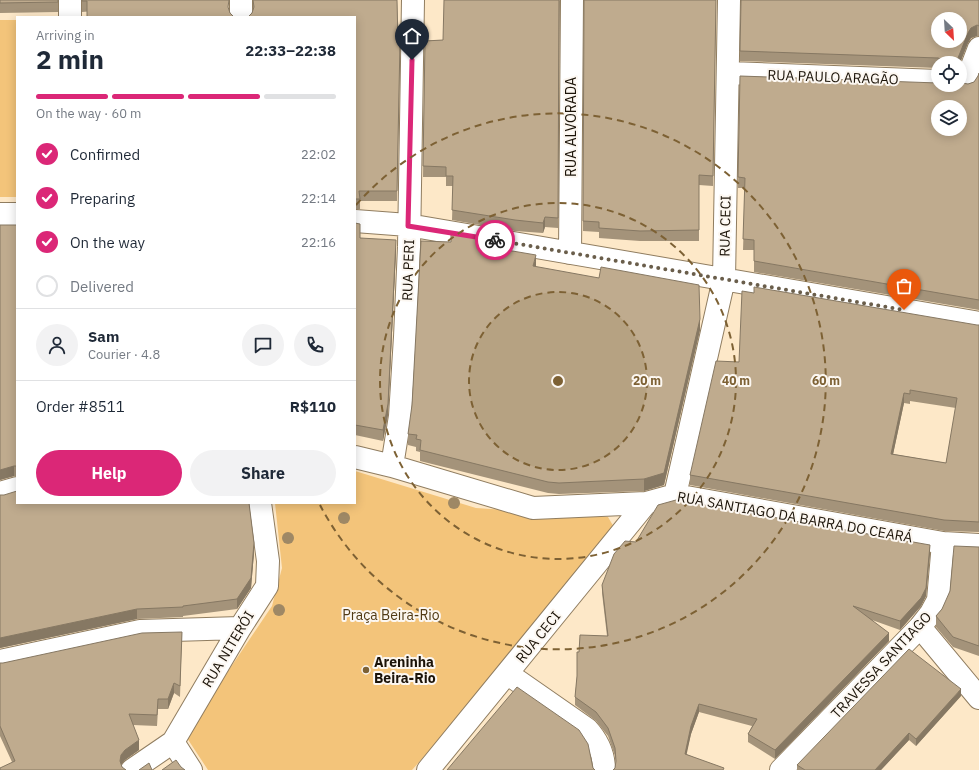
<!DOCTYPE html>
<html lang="en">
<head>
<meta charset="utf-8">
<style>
  :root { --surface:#fff; --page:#f2f2f3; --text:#1f2937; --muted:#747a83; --line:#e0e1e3; --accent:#db2777 }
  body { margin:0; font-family:"IBM Plex Sans",sans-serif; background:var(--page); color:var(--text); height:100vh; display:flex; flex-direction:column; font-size:15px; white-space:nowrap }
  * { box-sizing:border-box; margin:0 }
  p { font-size:13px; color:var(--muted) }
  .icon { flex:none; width:22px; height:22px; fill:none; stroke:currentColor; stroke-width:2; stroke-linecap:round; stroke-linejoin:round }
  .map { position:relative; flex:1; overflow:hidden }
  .side { position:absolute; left:16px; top:16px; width:340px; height:488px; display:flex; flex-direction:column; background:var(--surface); border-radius:0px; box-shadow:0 2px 10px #0003 }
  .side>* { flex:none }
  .needle { width:26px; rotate:155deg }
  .controls { position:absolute; left:931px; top:12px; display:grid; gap:8px }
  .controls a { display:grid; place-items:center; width:36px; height:36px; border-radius:50%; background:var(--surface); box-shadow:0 2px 10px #0003; font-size:20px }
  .pin { position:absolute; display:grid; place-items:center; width:34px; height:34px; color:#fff; margin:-41px -17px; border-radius:50% 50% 50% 0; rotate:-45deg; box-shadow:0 0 4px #0007 }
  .pin .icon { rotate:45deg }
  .courier { position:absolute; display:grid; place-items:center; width:40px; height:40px; margin:-20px; border:3px solid #db2777; border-radius:50%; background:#fff; color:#222; box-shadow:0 1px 5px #0007 }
  .headline em { font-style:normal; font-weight:700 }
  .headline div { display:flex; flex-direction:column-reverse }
  .headline { display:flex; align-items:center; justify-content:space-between; height:68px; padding:0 20px }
  h1 { font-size:26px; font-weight:700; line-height:30px }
  .bar { display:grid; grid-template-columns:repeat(4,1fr); gap:6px 4px; align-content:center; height:48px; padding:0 20px }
  .bar i { height:5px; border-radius:3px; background:var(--line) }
  .bar .current { background:var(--accent) }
  .bar p { grid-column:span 4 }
  .line { display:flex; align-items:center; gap:10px; padding:0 20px; border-top:1px solid var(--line) }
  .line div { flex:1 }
  .round { display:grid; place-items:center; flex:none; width:42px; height:42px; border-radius:21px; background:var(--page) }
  ol { padding:0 20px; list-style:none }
  li { display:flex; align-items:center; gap:12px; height:44px }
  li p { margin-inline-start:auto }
  li .icon { padding:4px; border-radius:50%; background:var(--accent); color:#fff; stroke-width:4 }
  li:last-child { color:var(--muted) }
  li i { width:22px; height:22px; border:2px solid var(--line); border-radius:50% }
  .primary-button { display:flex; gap:8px; margin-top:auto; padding:8px 20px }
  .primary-button a { flex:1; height:46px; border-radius:24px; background:var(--accent); color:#fff; font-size:16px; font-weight:700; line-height:46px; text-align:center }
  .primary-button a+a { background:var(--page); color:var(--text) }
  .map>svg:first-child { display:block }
  .green { fill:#f3c47a }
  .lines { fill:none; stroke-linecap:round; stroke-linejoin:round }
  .minor-casing { stroke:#907d60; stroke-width:24 }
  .minor { stroke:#fff; stroke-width:22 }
  .tree { fill:#9e8865 }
  .wall { fill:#a4937a; fill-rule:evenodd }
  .shaded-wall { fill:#867863 }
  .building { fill:#bfab8e; stroke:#867863; fill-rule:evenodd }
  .done { stroke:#6a5e4b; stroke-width:4; stroke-dasharray:0 7.2 }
  .route { stroke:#db2777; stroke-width:5 }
  .ring { fill:none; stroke:#7d6134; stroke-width:2; stroke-dasharray:7 5 }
  .poi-dot { fill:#7d6134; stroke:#fcf7f1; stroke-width:1.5 }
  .labels { text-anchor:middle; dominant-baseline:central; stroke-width:4; stroke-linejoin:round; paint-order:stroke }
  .street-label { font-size:14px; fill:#1b1308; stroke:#fcf7f1 }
  .park-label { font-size:14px; fill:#513a14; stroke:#fcf7f1 }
  .poi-label { font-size:14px; font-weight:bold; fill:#1b1308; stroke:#fcf7f1; text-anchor:start }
  .centre { fill:#7d6134; stroke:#fcf7f1; stroke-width:2 }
  .ring-label { font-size:12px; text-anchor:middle; font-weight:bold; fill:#7d6134; stroke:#fcf7f1; stroke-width:4; stroke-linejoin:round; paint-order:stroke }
</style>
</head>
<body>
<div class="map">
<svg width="979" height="770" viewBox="0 0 979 770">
  <rect width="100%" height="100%" fill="#fde8c8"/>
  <path class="green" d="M 0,20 L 17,20 L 17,197 L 0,197 Z
    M 355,471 L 476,508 L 608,517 L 615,529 L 458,718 L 412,770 L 208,770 L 185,735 L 272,606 L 282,568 L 275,503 L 355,503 Z"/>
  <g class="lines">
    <defs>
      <path id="minor" d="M 70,0 L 70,17
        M 241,0 L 241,17
        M 729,73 L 938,81
        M 966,82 L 979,48
        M 0,214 L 17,214
        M 355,221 L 408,225 L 979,323
        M 570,253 L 572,0
        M 355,457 L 392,466 L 533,508 L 646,503 L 675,495 L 943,543 L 979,545
        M 392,466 L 400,416 L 405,337 L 409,247 L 413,0
        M 0,493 L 17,488
        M 675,495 L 724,279 L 729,0
        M 920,627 L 979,698
        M 0,661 L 140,631 L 240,628
        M 508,674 L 587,729 C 598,741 604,753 604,770
        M 173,742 L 191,770
        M 132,770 L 173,742 L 240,628 L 267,586 L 268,561 L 260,503
        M 428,770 L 646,503
        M 781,770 L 920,627 L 931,613 L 938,600 L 943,543"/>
    </defs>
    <use href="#minor" class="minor-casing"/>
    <use href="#minor" class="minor"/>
  </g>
  <g class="tree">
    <circle cx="454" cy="503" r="6"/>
    <circle cx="344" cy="518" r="6"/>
    <circle cx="288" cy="538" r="6"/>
    <circle cx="279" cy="610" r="6"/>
  </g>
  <path class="wall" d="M 0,0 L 58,0 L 58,12 L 0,13 Z
    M 82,0 L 229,0 L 82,12 Z
    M 253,0 L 397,0 L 398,42 L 400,42 L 400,52 L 397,201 L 360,201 L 360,209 L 355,209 L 355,17 L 248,17 L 252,13 L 253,7 Z
    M 560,0 L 558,228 L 545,227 L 543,233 L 515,231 L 452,220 L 453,186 L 446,186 L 446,177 L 423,177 L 425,41 L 443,40 Z
    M 716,0 L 713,186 L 699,185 L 699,241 L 640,241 L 599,238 L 599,232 L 583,231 L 583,221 Z
    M 979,0 L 979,36 L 977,36 L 971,38 L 968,43 L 960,63 L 938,63 L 938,68 L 740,61 L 740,51 Z
    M 979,73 L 979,310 L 754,272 L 754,250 L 743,250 L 745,188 L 738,188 L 740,76 L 938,85 L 962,83 L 968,84 L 974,82 L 978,76 Z
    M 355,223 L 360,238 L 396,251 L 388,415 L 383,441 L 355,435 L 355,438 Z
    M 17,225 L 17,476 L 14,476 L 0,480 Z
    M 451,242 L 490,247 L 536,267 L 700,330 L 664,485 L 644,491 L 559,494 L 548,493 L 420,461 L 420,452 L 416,451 L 416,447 L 408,445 L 408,434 Z
    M 977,325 L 979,325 L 979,532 L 944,531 L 690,485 L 690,475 L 739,362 ZM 910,401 L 956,408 L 946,463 L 893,454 L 904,403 L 910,404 Z
    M 0,495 L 254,553 L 251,588 L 237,609 L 183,616 L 183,617 L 137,619 L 0,648 Z
    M 636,542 L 930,553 L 926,596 L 921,606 L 900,630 L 872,620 L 889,641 L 775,759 L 748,742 L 748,734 L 752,726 L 699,712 L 691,734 L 686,754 L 724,770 L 615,768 L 616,763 L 615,756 L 608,736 L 596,721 L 575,705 L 575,697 L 577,677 L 579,652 L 607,636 L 602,593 L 602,585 Z
    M 979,547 L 979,656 L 953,647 L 936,627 L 936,616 L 942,609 Z
    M 182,632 L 180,697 L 174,693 L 168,709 L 158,709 L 157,726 L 133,725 L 139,750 L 125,760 L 121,765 L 12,762 L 0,736 L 0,663 L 3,663 Z
    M 961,696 L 916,746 L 909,740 L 881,770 L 797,770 L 797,765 Z"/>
  <path class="shaded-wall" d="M 977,25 L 977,36 L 971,38 L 968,43 L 960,63 L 956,63 L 968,33 L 971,28 Z
    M 545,217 L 545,227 L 543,233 L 543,223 Z
    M 396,240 L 396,251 L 388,415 L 383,441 L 383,430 Z
    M 536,255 L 536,267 L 533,266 Z
    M 700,319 L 700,330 L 664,485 L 644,491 L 644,479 Z
    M 904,393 L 904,403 L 891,464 L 891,454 Z
    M 14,466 L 14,476 L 0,480 L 0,470 Z
    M 254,543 L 254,553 L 251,588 L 237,609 L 237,599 Z
    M 930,545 L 930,553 L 926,596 L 921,606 L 900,630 L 900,621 Z
    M 137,609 L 137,619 L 0,648 L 0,638 Z
    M 889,633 L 889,641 L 775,759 L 775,750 Z
    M 174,683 L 174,693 L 168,709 L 168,699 Z
    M 961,689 L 961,696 L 916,746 L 916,739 Z
    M 699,704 L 699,712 L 691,734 L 685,762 L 685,754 L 691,726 Z
    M 909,733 L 909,740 L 881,770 L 875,770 Z
    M 139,740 L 139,750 L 125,760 L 121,765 L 120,761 L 121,755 L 125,750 Z"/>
  <path class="building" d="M 0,0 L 58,0 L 58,2 L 0,3 Z
    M 82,0 L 229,0 L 228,7 L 230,13 L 234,17 L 87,17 L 87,1 L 82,1 Z
    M 253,0 L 397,0 L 398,42 L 400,42 L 397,191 L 359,191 L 360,199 L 355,199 L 355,17 L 248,17 L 252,13 L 254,7 Z
    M 444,0 L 559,0 L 558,218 L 545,217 L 543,223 L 515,220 L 452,210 L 453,176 L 446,176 L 446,167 L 423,166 L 425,41 L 443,40 Z
    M 584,0 L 716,0 L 713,176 L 699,175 L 699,230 L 640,231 L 599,228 L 599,222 L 583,221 Z
    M 741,0 L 979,0 L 979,26 L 977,25 L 971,28 L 968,33 L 956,63 L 947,63 L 944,60 L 938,58 L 740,51 ZM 938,19 L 960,19 L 960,41 L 938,41 Z
    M 979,73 L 979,300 L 754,261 L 754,240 L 743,239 L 745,178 L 738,177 L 740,76 L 938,83 L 938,85 L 960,85 L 960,82 L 962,83 L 968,84 L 974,82 L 978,76 ZM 938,107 L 960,107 L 960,129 L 938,129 Z
    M 355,223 L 360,224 L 360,238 L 396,240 L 388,404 L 383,430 L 355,425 L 355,427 Z
    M 0,225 L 17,225 L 17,466 L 14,466 L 0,470 Z
    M 451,233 L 490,240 L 489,247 L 536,255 L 533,266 L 599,278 L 601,267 L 699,285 L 700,319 L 664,473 L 644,479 L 559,483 L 548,482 L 420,450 L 421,440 L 416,439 L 417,435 L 408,434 L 412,405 L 421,241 L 451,242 Z
    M 754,287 L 977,325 L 979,325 L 979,522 L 944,520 L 690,475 L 716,361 L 739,362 L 742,291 L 754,293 ZM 910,390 L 957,398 L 946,463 L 891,454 L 904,393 L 910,394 Z
    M 17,491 L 17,503 L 249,503 L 254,543 L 251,578 L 237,599 L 183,606 L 183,607 L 137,609 L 0,638 L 0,495 L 4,495 Z
    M 676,500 L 930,545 L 926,588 L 921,598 L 900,621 L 853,606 L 889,633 L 775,750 L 748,734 L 757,719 L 699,704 L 691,726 L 685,754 L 724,768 L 723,770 L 613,770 L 615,768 L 616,761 L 615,748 L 608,728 L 596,712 L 575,697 L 577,676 L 577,652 L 579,652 L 580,635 L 608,636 L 602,585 L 614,554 L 625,541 L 636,542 L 658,505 Z
    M 954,546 L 979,547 L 979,646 L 953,637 L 936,616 L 942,609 L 950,591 Z
    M 182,632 L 180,686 L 174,683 L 168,699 L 158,699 L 157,715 L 129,714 L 139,740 L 125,750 L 121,755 L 120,761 L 122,767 L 126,770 L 0,770 L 0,768 L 15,761 L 0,726 L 0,663 L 3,663 L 142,633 Z
    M 909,649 L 961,689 L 916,739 L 909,733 L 875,770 L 805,770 L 797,765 Z
    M 517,687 L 579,730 L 588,744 L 593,768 L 595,770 L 447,770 Z
    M 176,760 L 181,767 L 185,770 L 162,770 Z
    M 149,763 L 152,770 L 139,770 Z"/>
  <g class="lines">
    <path class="done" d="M 495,240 L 904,310"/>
    <path class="route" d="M 412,60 L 408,226 L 495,240"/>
  </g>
  <circle cx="558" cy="381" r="89" fill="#7d6134" fill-opacity=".12"/>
  <g class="ring">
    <circle cx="558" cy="381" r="89"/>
    <circle cx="558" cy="381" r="178"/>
    <path d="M356 205A268 268 0 1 1 320 505"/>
  </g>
  <circle class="poi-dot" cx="366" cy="670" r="4"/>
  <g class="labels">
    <g class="street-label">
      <text transform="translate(833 77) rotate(2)">RUA PAULO ARAGÃO</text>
      <text transform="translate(571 127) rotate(-90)">RUA ALVORADA</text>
      <text transform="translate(725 226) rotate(-89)">RUA CECI</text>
      <text transform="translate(408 270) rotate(-88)">RUA PERI</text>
      <text transform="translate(795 517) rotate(10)">RUA SANTIAGO DA BARRA DO CEARÁ</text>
      <text transform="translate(538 637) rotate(-51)">RUA CECI</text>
      <text transform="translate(228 649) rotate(-59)">RUA NITERÓI</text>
      <text transform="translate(881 665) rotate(-47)">TRAVESSA SANTIAGO</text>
    </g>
    <g class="park-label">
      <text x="391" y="615">Praça Beira-Rio</text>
    </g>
    <g class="poi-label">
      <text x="374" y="662">Areninha<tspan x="374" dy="16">Beira-Rio</tspan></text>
    </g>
  </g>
  <circle cx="558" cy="381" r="6" class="centre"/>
  <g class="ring-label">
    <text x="647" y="385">20 m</text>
    <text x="736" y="385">40 m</text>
    <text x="826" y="385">60 m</text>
  </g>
</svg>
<div class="controls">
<a><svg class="needle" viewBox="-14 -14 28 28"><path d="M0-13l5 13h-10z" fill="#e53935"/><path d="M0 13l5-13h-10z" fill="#747a83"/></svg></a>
<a><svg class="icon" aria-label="locate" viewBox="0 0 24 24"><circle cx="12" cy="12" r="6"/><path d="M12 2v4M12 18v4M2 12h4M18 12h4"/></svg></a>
<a><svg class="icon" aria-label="layers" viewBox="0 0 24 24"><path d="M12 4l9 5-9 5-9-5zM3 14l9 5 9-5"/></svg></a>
</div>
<div class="pin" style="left:904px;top:310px;background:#ea580c"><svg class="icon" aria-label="bag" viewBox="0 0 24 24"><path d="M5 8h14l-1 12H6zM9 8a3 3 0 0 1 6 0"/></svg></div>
<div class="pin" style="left:412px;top:60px;background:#1f2937"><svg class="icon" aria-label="home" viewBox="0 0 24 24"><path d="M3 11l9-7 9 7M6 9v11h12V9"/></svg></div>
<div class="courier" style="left:495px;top:240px"><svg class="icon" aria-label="bike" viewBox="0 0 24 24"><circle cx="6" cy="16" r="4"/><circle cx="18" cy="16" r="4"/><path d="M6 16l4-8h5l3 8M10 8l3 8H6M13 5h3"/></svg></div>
<section class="side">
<div class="headline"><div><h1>2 min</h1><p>Arriving in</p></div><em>22:33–22:38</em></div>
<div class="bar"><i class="current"></i><i class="current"></i><i class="current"></i><i></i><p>On the way · 60 m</p></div>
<ol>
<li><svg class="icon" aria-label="check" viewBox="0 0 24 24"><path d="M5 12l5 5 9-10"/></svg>Confirmed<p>22:02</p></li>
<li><svg class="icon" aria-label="check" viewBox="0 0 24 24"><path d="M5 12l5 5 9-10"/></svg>Preparing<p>22:14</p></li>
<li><svg class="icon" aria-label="check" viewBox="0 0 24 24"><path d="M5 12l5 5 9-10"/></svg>On the way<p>22:16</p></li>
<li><i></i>Delivered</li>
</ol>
<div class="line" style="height:72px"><a class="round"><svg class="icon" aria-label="person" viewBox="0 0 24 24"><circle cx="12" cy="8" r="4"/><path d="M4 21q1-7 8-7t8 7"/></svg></a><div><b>Sam</b><p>Courier · 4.8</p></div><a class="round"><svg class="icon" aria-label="chat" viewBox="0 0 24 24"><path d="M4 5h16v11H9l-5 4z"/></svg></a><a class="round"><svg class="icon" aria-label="phone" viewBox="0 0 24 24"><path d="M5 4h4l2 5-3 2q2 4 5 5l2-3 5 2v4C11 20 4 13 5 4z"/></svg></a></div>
<div class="line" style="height:52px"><div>Order #8511</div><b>R$110</b></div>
<div class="primary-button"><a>Help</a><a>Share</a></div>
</section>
</div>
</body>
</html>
